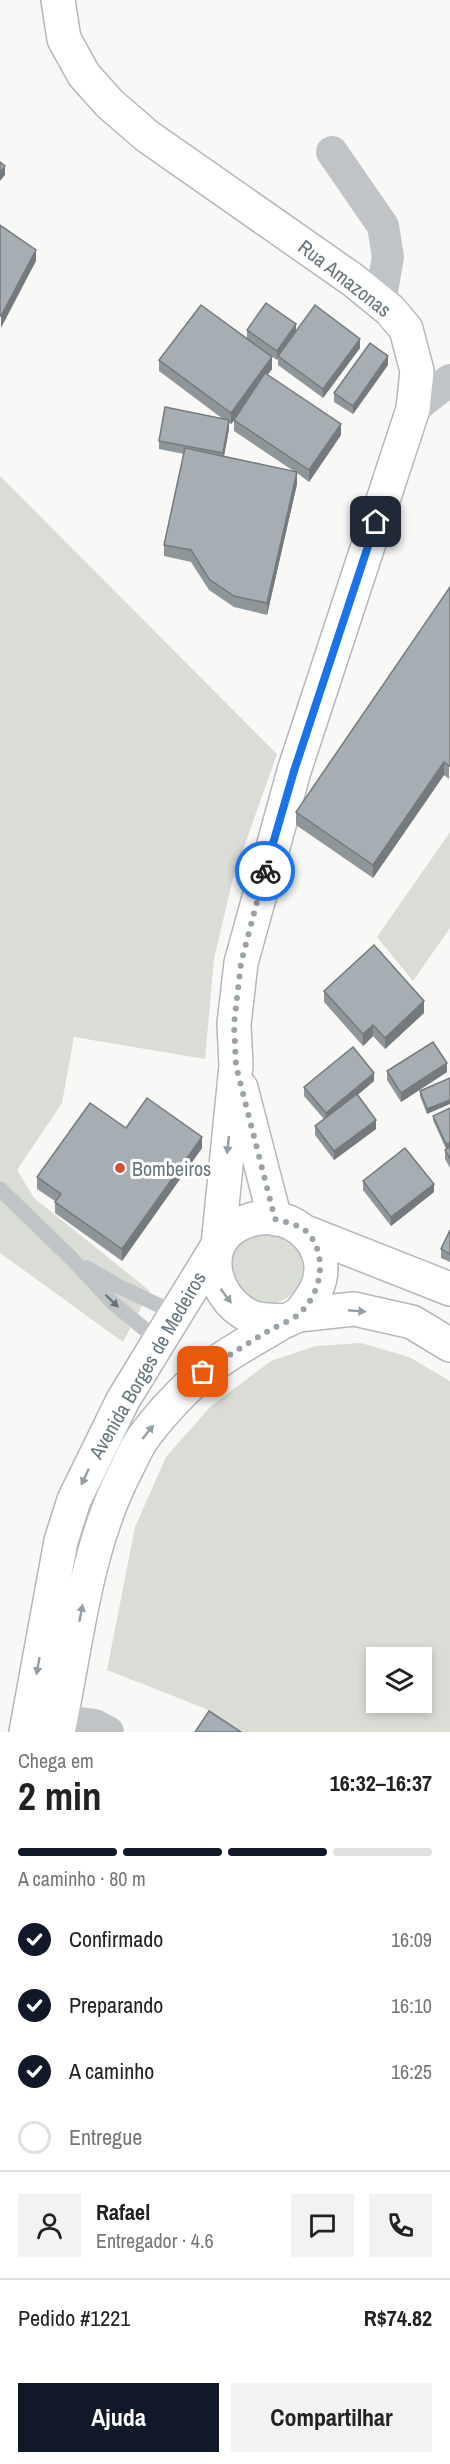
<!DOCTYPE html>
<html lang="pt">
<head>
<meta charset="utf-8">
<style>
  :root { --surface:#fff; --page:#f2f2f2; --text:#222; --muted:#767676; --line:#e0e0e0; --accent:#111827 }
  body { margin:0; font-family:"Archivo Narrow",sans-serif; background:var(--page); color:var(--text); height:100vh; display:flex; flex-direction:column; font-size:22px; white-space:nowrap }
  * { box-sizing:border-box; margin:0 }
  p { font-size:20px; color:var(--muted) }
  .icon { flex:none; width:33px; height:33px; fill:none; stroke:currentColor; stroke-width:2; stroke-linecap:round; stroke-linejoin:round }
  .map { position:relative; height:1732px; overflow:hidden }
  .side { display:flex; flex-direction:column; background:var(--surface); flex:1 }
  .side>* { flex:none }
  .controls { position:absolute; left:366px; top:1647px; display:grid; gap:12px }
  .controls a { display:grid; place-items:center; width:66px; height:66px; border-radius:0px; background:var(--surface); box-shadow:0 3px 9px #0003; font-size:30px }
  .pin { position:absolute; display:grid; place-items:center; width:51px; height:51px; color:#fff; margin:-26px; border-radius:12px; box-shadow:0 3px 9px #0006 }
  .courier { position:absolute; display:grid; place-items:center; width:60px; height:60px; margin:-30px; border:4px solid #1a73e8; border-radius:50%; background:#fff; color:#222; box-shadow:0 2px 8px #0007 }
  .headline em { font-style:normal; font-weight:700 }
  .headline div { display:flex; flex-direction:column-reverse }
  .headline { display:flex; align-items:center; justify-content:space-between; height:102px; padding:0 18px }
  h1 { font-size:39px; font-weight:700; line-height:45px }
  .bar { display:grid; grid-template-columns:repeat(4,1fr); gap:9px 6px; align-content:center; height:72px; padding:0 18px }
  .bar i { height:8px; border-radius:4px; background:var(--line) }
  .bar .active { background:var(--accent) }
  .bar p { grid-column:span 4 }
  .line { display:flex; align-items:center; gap:15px; padding:0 18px; border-top:2px solid var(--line) }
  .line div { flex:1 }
  .round { display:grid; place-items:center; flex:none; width:63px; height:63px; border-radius:0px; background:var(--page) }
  ol { padding:0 18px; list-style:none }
  li { display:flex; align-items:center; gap:18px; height:66px }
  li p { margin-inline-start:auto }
  li .icon { padding:6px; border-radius:50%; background:var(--accent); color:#fff; stroke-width:4 }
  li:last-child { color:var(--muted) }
  li i { width:33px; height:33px; border:3px solid var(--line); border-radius:50% }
  .action { display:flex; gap:12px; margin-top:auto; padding:12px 18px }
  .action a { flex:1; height:69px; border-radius:0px; background:var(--accent); color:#fff; font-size:24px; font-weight:700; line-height:69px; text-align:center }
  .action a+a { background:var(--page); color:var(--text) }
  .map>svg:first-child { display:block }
  .green { fill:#d9ddd6; fill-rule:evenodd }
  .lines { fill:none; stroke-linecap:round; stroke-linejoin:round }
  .secondary-casing { stroke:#b3b8bc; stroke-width:36 }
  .service { stroke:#c0c4c7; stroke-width:15 }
  .minor { stroke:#c0c4c7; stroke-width:32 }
  .secondary { stroke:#fff; stroke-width:33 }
  .wall { fill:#8f969a; fill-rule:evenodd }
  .shaded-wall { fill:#747a7d }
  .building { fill:#a6aeb3; stroke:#747a7d; stroke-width:1.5 }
  .oneway { fill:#949fa5 }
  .oneway2 { fill:#66767e }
  .done { stroke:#99a4a8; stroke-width:6; stroke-dasharray:0 10.8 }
  .route { stroke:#1a73e8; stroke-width:8 }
  .poi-dot { fill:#d2513d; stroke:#fff; stroke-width:2 }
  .labels { text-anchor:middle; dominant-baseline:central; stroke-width:6; stroke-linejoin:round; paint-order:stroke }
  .street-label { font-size:20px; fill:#66767e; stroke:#fff }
  .poi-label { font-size:20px; fill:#66767e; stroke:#fff; text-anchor:start }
</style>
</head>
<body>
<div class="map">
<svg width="450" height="1732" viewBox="0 0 450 1732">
  <rect width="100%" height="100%" fill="#f8f8f6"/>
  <path class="green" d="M 0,476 L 277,754 L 233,878 L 214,959 L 205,1059 L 74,1037 L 62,1103 L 17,1170 L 34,1198 L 150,1291 L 123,1342 L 0,1253 Z
    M 450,832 L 450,928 L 413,981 L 377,937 Z
    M231 1268a36 36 0 1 1 72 0a36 36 0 1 1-72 0Z
    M 361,1343 L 409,1357 L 450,1381 L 450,1732 L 242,1732 L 204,1708 L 107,1670 L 135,1527 L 166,1457 L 211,1406 L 271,1361 L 316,1346 ZM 376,1658 L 422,1658 L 422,1702 L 376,1702 Z"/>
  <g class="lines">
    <defs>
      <path id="secondary" d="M 241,1088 L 275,1219
        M 308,1233 L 450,1289
        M 298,1315 L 354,1309 L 412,1322 L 450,1345
        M 26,1732 L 61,1541 L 74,1500 L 123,1400 L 218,1245 L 236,1066 L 234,1024 L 241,963 L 294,771 L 413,409 L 417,371 L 406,329 L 390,310 L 353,280 L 147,136 L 110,104 L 84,75 L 64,39 L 58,0
        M 58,1732 C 77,1644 84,1551 126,1470 C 131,1460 136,1448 143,1438 C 158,1417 176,1398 194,1381 C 219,1357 252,1341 281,1323 C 286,1320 292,1319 297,1315 C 303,1311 312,1297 316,1290 C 336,1247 292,1207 250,1220 C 199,1235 208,1295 249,1316 C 258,1321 273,1320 284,1321"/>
    </defs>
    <use href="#secondary" class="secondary-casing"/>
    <path class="service" d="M 0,1189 L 72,1259 L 113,1303 L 159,1341
      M 87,1268 L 118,1286 L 175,1313"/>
    <path class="minor" d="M 332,152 L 383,226 L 388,257 L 380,302
      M 413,409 L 450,380
      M 36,1717 L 95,1725 L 108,1732"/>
    <use href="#secondary" class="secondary"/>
  </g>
  <path class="wall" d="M 247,330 L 296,331 L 360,348 L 323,398 L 278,365 L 278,359 L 277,360 L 253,343 L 272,369 L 267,375 L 341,435 L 309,482 L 297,473 L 297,484 L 267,615 L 234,607 L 209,590 L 191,562 L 164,556 L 164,545 L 184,454 L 159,449 L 159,441 L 223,419 L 159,371 L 159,360 L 247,339 ZM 234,421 L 234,431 L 295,472 L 224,456 L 229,429 L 229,423 L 231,424 Z
    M 388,365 L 353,414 L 334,402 L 334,393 Z
    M 450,587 L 449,779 L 444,775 L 373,878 L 296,825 L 296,812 Z
    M 324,991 L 424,1013 L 385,1049 L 373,1036 L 363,1046 L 324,1002 Z
    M 387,1071 L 447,1072 L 401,1102 L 387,1080 Z
    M 450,1078 L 427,1114 L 420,1096 L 420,1091 Z
    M 374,1081 L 357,1095 L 376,1129 L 334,1160 L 315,1135 L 315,1126 L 324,1119 L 304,1096 L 304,1087 Z
    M 450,1108 L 450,1168 L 445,1159 L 445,1150 L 446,1149 L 433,1120 L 433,1116 Z
    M 126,1128 L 202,1148 L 122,1261 L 55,1213 L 55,1201 L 37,1189 L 37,1177 Z
    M 363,1181 L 434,1192 L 391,1226 L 363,1190 Z
    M 450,1230 L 450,1262 L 441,1258 L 441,1249 Z"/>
  <path class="shaded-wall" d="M 5,166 L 5,175 L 0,181 L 0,173 Z
    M 36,250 L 36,261 L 1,328 L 1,316 Z
    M 296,324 L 296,332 L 278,356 L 277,360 L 277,351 Z
    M 360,339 L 360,348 L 323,398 L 323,389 Z
    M 388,356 L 388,365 L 353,414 L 353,406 Z
    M 272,357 L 272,369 L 231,424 L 231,413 Z
    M 229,420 L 229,429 L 223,461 L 223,453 Z
    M 341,424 L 341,435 L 309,482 L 309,470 Z
    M 297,472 L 297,484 L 267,615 L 267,603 Z
    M 444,762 L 444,775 L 373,878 L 373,865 Z
    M 424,1001 L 424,1013 L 385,1049 L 385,1038 Z
    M 373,1025 L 373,1036 L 363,1046 L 363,1034 Z
    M 447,1063 L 447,1072 L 401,1102 L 401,1093 Z
    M 374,1073 L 374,1081 L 326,1122 L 326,1113 Z
    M 450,1100 L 450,1104 L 427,1114 L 427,1109 Z
    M 376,1120 L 376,1129 L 334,1160 L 334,1151 Z
    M 202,1137 L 202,1148 L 122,1261 L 122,1249 Z
    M 450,1143 L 450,1148 L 446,1149 L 446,1144 Z
    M 434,1184 L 434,1192 L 391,1226 L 391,1217 Z"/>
  <path class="building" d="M 0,162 L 5,166 L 0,173 Z
    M 0,225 L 36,250 L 1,316 L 0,316 Z
    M 266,303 L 296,324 L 277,351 L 247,330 Z
    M 201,305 L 272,357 L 231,413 L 159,360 Z
    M 315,305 L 360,339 L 323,389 L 278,356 Z
    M 370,343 L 388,356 L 353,406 L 334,393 Z
    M 265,373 L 341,424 L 309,470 L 234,420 Z
    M 165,407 L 229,420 L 223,453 L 159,441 Z
    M 185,448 L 297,472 L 267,603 L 234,596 L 209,579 L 191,550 L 164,545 Z
    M 450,587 L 450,765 L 449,766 L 444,762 L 373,865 L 296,812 Z
    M 374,945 L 424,1001 L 385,1038 L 373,1025 L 363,1034 L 324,991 Z
    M 433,1042 L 447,1063 L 401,1093 L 387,1071 Z
    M 353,1047 L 374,1073 L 326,1113 L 304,1087 Z
    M 450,1078 L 450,1100 L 427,1109 L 420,1091 Z
    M 357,1094 L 376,1120 L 334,1151 L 315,1126 Z
    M 147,1098 L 202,1137 L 122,1249 L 55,1202 L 61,1194 L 37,1177 L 90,1103 L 126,1128 Z
    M 450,1108 L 450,1143 L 446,1144 L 433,1116 Z
    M 450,1147 L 450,1159 L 445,1150 Z
    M 405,1148 L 434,1184 L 391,1217 L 363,1181 Z
    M 450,1230 L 450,1254 L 441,1249 Z
    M 209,1711 L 241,1732 L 195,1732 Z"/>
  <defs><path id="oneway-solid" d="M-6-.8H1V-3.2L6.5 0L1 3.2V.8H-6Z" transform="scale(1.5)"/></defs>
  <g class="oneway">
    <use href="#oneway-solid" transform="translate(228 1145) rotate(96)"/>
    <use href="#oneway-solid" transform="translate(226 1296) rotate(53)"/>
    <use href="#oneway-solid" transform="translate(357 1311) rotate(5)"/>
    <use href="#oneway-solid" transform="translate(148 1432) rotate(-51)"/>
    <use href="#oneway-solid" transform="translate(85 1477) rotate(115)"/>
    <use href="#oneway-solid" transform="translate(81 1613) rotate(-79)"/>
    <use href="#oneway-solid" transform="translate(38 1666) rotate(100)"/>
  </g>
  <use class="oneway2" href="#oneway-solid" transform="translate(112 1301) rotate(44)"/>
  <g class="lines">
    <path class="done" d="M 203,1372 C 226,1357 248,1343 270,1330 C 279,1325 292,1320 299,1314 C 321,1294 328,1258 309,1234 C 301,1225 286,1222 275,1219 L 236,1066 L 234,1024 L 241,963 L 265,871"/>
    <path class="route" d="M 265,871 L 294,771 L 376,522"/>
  </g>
  <circle class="poi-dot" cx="120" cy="1168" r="6"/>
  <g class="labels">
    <g class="street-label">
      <text transform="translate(345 278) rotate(38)">Rua Amazonas</text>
      <text transform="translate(147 1365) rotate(-60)">Avenida Borges de Medeiros</text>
    </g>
    <g class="poi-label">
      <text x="132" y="1168">Bombeiros</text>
    </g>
  </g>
</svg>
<div class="controls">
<a><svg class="icon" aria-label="layers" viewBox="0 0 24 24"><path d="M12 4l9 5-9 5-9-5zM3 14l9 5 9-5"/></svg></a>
</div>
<div class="pin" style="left:203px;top:1372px;background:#ea580c"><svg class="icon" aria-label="bag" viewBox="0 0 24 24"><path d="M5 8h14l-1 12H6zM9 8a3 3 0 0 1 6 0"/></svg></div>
<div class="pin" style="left:376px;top:522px;background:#1f2937"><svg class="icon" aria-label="home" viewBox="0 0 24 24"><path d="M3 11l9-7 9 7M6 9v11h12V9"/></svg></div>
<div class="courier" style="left:265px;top:871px"><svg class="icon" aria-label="bike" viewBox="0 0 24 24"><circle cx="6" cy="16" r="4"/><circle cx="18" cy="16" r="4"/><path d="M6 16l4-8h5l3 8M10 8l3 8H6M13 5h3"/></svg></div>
</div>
<section class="side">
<div class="headline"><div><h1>2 min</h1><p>Chega em</p></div><em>16:32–16:37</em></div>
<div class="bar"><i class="active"></i><i class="active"></i><i class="active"></i><i></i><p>A caminho · 80 m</p></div>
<ol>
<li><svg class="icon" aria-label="check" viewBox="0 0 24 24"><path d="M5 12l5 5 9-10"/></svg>Confirmado<p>16:09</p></li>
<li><svg class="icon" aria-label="check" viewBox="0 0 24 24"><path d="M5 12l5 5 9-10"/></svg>Preparando<p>16:10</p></li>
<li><svg class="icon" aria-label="check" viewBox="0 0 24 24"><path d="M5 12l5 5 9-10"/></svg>A caminho<p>16:25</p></li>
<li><i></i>Entregue</li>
</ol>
<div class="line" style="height:108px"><a class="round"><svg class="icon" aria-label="person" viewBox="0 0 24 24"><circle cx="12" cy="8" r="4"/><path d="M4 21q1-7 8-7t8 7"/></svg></a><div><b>Rafael</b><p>Entregador · 4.6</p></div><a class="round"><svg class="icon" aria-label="chat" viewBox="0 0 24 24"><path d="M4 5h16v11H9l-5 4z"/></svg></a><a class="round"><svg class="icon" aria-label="phone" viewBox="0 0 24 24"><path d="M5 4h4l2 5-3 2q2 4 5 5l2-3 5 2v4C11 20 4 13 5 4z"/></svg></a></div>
<div class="line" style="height:78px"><div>Pedido #1221</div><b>R$74.82</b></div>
<div class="action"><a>Ajuda</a><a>Compartilhar</a></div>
</section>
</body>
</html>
